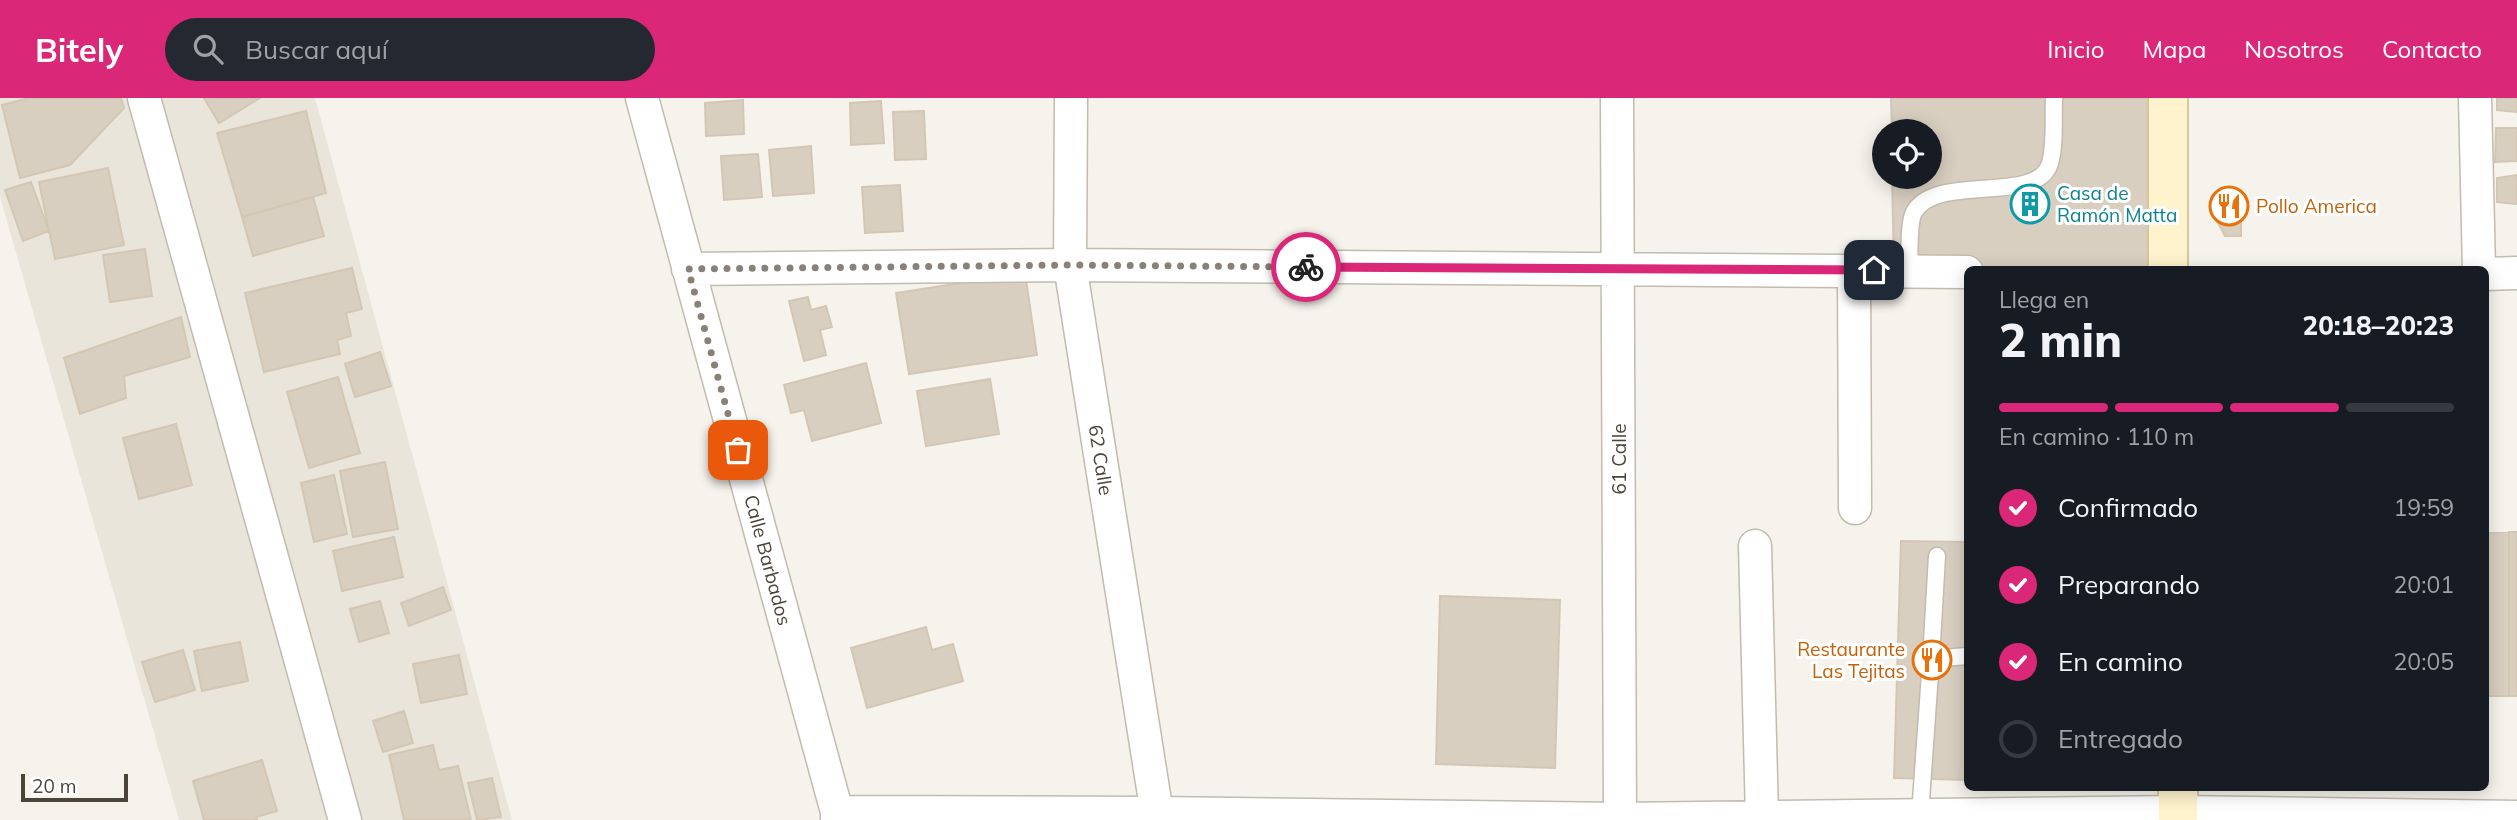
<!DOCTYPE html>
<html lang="es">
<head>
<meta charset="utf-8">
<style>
  :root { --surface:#171b24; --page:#242831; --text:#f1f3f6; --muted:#9ea1a6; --line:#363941; --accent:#db2777 }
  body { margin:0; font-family:Mulish,sans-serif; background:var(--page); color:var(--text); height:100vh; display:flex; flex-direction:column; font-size:26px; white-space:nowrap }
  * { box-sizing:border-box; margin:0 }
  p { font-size:23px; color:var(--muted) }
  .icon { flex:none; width:38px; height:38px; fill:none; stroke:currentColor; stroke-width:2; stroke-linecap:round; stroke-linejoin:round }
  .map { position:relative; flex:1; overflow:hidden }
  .side { position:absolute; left:1964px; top:168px; width:525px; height:525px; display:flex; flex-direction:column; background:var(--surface); border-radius:10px; box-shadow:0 4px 18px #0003 }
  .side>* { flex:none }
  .fabs { position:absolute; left:1872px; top:21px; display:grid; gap:14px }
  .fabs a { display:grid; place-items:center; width:70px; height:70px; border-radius:50%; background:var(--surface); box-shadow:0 4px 18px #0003; font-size:35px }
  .scale { position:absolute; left:21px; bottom:18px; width:107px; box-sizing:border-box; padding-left:7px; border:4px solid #4b4439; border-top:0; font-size:19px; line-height:24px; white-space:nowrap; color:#4b4439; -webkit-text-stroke:5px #fff; paint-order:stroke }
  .pin { position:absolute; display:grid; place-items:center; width:60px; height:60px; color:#fff; margin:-30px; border-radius:14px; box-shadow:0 4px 10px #0006 }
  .courier { position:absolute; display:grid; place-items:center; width:70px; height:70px; margin:-35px; border:5px solid #db2777; border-radius:50%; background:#fff; color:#222; box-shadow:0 2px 9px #0007 }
  .overview em { font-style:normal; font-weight:800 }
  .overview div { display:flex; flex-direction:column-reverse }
  .overview { display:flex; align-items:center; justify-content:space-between; height:119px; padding:0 35px }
  h1 { font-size:46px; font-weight:800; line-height:52px }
  .bar { display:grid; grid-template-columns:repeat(4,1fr); gap:10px 7px; align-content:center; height:84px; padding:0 35px }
  .bar i { height:9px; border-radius:5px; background:var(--line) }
  .bar .active { background:var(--accent) }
  .bar p { grid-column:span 4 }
  ol { padding:0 35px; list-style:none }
  li { display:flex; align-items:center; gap:21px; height:77px }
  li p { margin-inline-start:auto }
  li .icon { padding:7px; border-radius:50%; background:var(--accent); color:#fff; stroke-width:4 }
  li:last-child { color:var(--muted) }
  li i { width:38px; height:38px; border:4px solid var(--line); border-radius:50% }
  header { display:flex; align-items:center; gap:42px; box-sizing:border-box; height:98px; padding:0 35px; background:var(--accent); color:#fff }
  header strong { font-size:33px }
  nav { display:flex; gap:38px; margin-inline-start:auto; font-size:24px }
  .search { width:490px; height:63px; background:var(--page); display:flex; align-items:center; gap:18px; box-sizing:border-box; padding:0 24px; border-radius:38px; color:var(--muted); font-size:26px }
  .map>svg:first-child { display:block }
  .residential { fill:#eae5da }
  .building { fill:#d8cfc1; stroke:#d3c7b4; stroke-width:2 }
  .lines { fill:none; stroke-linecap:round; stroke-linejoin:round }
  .service-casing { stroke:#c2bbae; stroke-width:19 }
  .minor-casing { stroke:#c2bbae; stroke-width:35 }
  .secondary-casing { stroke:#d6c79b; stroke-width:42 }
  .service { stroke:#fff; stroke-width:16 }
  .minor { stroke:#fff; stroke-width:32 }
  .secondary { stroke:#fff3cd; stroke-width:38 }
  .done { stroke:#878178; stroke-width:7; stroke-dasharray:0 12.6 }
  .route { stroke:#db2777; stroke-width:9 }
  .labels { text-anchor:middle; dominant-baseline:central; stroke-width:6; stroke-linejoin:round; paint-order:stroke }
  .culture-label { font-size:19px; fill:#0d838f; stroke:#fff; text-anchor:start }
  .food-label { font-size:19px; fill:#c56008; stroke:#fff; text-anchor:start }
  .street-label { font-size:19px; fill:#4b4439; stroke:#fff }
</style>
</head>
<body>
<header>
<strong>Bitely</strong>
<div class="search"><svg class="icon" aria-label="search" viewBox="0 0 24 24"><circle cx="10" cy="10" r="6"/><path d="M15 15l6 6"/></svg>Buscar aquí</div>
<nav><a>Inicio</a><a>Mapa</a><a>Nosotros</a><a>Contacto</a></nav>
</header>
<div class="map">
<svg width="2517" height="722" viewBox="0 0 2517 722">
  <rect width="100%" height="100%" fill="#f6f3ec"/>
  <path class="residential" d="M 0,0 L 315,0 L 512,722 L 179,722 L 0,99 Z"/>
  <path class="building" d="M 29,0 L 121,0 L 124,10 L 70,67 L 20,80 L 2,7 Z
    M 204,0 L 260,0 L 219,25 Z
    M 1891,0 L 2167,0 L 2168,172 L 1894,170 L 1892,79 L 1930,79 L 1930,33 L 1892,33 Z
    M 2497,0 L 2517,0 L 2517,14 L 2497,12 Z
    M 743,2 L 744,36 L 706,38 L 705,5 Z
    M 881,3 L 884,45 L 851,47 L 850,5 Z
    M 306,13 L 326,95 L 242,119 L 217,35 Z
    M 924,13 L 926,61 L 895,62 L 893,14 Z
    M 2496,30 L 2517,30 L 2517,63 L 2495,64 Z
    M 811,48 L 814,95 L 773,98 L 769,52 Z
    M 758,56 L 762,99 L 724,102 L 721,58 Z
    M 108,70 L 124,147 L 55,161 L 39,84 Z
    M 2517,77 L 2517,106 L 2497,104 L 2497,80 Z
    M 31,84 L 49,133 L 23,143 L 5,92 Z
    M 900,87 L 903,133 L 865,135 L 862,89 Z
    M 2218,92 L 2241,92 L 2241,138 L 2225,138 L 2217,123 Z
    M 313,99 L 324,138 L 253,158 L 242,119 Z
    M 145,151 L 152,198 L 110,204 L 103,157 Z
    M 352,170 L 362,211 L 346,215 L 351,238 L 337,242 L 340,256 L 264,274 L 245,195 Z
    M 1025,175 L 1037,257 L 909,276 L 896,195 Z
    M 808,199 L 811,212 L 826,208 L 832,229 L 820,232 L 826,257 L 804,263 L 789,203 Z
    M 181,219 L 190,259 L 124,278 L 126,300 L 80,316 L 64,260 Z
    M 380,254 L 391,288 L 355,299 L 345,266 Z
    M 866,265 L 881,325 L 812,343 L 804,312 L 791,315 L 784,287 Z
    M 338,279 L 360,355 L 309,370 L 287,294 Z
    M 990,281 L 999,336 L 926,348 L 917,293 Z
    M 176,326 L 192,387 L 139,401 L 123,340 Z
    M 385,364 L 398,431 L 353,439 L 340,373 Z
    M 334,377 L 347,436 L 314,444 L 301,385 Z
    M 2509,434 L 2517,434 L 2517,598 L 2509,598 Z
    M 2509,434 L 2509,598 L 2485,598 L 2485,435 Z
    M 394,439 L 403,479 L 342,493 L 333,453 Z
    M 1901,443 L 1967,444 L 1967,682 L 1894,680 Z
    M 443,489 L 451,512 L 409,528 L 401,505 Z
    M 1440,498 L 1560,502 L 1555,670 L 1436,666 Z
    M 380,503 L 389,535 L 359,544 L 350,511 Z
    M 926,529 L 932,552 L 953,546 L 963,583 L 867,610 L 851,550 Z
    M 240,544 L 248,583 L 202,593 L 194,553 Z
    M 183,552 L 195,592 L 155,604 L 142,564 Z
    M 459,557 L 467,596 L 421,605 L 413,566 Z
    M 404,613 L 413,645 L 383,654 L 373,623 Z
    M 433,647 L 439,672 L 458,668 L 471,722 L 404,722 L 389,657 Z
    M 262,662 L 277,713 L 256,719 L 257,722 L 204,722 L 193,683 Z
    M 492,680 L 501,719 L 477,722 L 468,685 Z"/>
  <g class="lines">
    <defs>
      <path id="service" d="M 1909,173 C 1910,159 1908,125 1914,114 C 1936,76 2030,105 2048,70 C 2056,55 2053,18 2054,0
        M 1931,561 L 1937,458
        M 1920,717 L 1931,561 L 1967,558"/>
      <path id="minor" d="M 144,0 L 345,722
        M 642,0 L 837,714 L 837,722
        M 1071,0 L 1070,167 L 1158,722
        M 1617,0 L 1620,722
        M 2475,0 L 2479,172
        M 688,171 L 1070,167 L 1967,174
        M 1854,172 L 1855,410
        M 2485,176 L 2517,175
        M 1755,448 L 1762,719
        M 837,714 L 1156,715 L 1620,721 L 2178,714 L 2517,719"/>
      <path id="secondary" d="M 2168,0 L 2168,172
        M 2178,690 L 2178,722"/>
    </defs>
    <use href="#service" class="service-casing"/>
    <use href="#minor" class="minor-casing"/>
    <use href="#secondary" class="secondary-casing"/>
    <use href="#service" class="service"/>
    <use href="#minor" class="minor"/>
    <use href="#secondary" class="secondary"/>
  </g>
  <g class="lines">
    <path class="done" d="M 738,352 L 688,171 L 1070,167 L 1306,169"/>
    <path class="route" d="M 1306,169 L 1874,172"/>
  </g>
  <defs>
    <symbol id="building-ring" viewBox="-11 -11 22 22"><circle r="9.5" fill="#fff" stroke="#0f9aa8" stroke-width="1.5"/><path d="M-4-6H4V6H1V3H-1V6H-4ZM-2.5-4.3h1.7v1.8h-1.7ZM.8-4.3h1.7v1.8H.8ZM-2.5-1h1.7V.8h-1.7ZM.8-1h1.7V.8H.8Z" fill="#0f9aa8"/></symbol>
    <symbol id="restaurant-ring" viewBox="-11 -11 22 22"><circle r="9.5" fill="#fff" stroke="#e8710a" stroke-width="1.5"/><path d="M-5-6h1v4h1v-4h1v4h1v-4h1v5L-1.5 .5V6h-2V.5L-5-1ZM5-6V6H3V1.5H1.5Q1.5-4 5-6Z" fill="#e8710a"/></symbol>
  </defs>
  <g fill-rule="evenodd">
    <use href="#building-ring" x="2008" y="84" width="44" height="44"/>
    <use href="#restaurant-ring" x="2207" y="86" width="44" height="44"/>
    <use href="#restaurant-ring" x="1910" y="540" width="44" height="44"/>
  </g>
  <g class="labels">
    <g class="culture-label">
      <text x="2057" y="95">Casa de<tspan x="2057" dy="22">Ramón Matta</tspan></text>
    </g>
    <g class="food-label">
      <text x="2256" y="108">Pollo America</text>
      <text x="1905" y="551" text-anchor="end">Restaurante<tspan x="1905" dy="22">Las Tejitas</tspan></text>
    </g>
    <g class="street-label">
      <text transform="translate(1619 361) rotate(-90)">61 Calle</text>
      <text transform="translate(1101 362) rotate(81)">62 Calle</text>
      <text transform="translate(768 462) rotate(75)">Calle Barbados</text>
    </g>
  </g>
</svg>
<div class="fabs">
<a><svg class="icon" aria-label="locate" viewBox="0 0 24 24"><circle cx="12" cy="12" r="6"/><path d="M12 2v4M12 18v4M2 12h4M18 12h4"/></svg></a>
</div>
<div class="scale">20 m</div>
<div class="pin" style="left:738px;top:352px;background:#ea580c"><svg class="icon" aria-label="bag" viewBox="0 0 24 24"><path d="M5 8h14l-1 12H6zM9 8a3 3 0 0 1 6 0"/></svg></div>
<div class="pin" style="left:1874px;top:172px;background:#1f2937"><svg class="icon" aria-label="home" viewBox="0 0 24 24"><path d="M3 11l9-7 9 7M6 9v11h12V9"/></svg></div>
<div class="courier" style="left:1306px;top:169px"><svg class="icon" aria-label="bike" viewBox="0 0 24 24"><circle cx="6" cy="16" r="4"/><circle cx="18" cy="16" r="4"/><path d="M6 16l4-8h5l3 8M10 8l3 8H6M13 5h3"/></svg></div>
<section class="side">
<div class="overview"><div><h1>2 min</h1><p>Llega en</p></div><em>20:18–20:23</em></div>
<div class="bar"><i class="active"></i><i class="active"></i><i class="active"></i><i></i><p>En camino · 110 m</p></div>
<ol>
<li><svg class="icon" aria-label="check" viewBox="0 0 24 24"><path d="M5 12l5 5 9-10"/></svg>Confirmado<p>19:59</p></li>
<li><svg class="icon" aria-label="check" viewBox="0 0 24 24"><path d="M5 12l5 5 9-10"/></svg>Preparando<p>20:01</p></li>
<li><svg class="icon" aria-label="check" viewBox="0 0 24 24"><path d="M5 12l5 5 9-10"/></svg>En camino<p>20:05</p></li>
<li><i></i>Entregado</li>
</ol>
</section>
</div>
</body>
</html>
